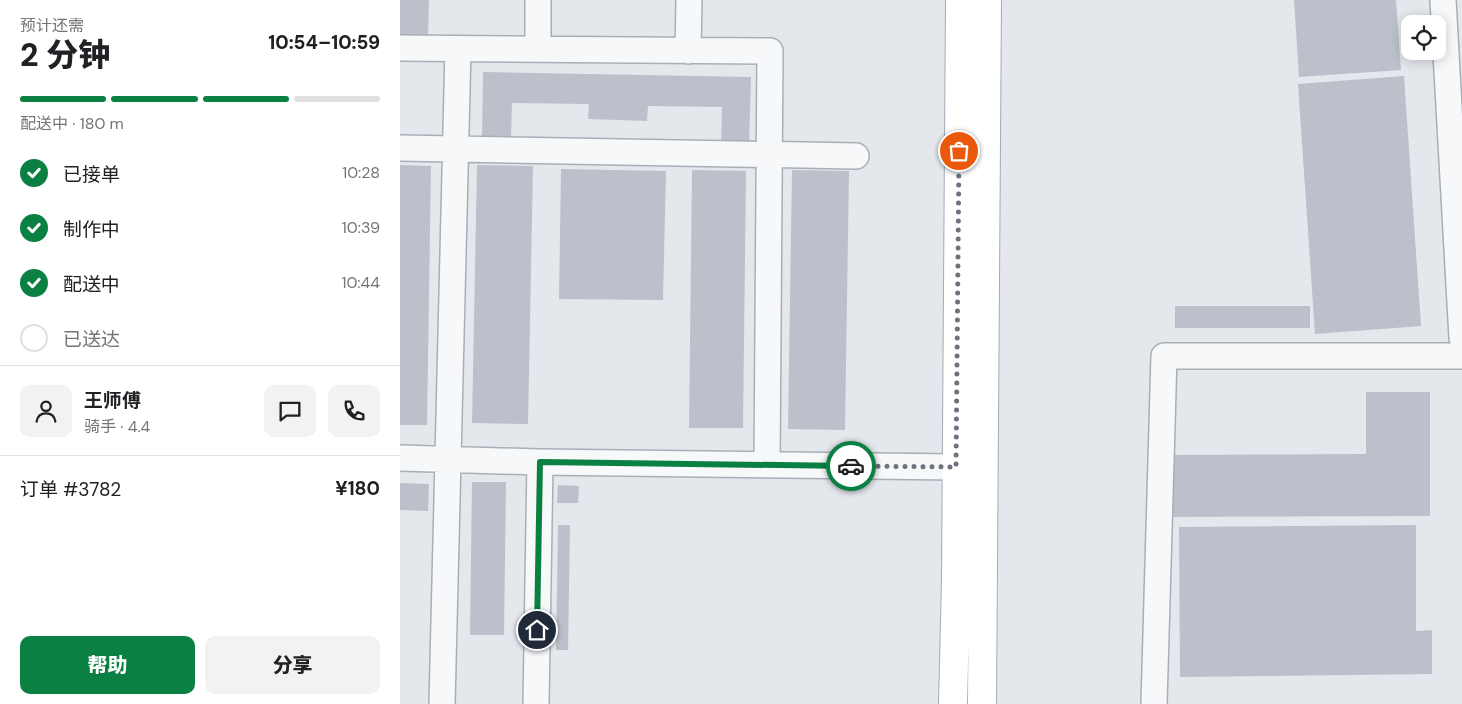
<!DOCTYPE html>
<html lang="zh">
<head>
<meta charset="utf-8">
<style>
  :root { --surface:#fff; --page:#f2f2f2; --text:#202124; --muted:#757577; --line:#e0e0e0; --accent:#0b8043 }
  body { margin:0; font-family:"DM Sans","Noto Sans SC",sans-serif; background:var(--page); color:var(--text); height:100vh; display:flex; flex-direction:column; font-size:19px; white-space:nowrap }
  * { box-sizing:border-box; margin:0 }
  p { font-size:16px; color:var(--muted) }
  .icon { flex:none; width:28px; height:28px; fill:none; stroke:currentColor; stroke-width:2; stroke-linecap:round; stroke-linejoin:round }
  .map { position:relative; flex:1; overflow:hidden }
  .drawer { display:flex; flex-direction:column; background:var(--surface); width:400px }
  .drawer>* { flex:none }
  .buttons { position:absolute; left:1001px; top:15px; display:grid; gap:10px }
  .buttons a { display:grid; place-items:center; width:45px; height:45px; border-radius:10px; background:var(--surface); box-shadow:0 2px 12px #0003; font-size:25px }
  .pin { position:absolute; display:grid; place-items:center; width:42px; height:42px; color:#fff; margin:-21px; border:2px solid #fff; border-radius:50%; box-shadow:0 1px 5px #0007 }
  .courier { position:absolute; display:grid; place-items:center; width:50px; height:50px; margin:-25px; border:4px solid #0b8043; border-radius:50%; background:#fff; color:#222; box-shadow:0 1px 6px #0007 }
  .headline em { font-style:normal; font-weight:800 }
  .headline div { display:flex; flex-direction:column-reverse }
  .headline { display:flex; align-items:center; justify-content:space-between; height:85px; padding:0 20px }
  h1 { font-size:32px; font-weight:800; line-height:38px }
  .bar { display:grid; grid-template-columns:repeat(4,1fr); gap:8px 5px; align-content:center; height:60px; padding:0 20px }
  .bar i { height:6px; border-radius:4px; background:var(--line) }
  .bar .selected { background:var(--accent) }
  .bar p { grid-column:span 4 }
  .line { display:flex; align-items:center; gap:12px; padding:0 20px; border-top:1px solid var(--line) }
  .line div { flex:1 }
  .round { display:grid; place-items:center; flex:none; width:52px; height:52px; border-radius:10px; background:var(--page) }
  ol { padding:0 20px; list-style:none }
  li { display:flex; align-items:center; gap:15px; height:55px }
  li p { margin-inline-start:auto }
  li .icon { padding:5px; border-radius:50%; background:var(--accent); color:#fff; stroke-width:4 }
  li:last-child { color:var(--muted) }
  li i { width:28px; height:28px; border:2px solid var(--line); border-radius:50% }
  .button { display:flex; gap:10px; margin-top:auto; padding:10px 20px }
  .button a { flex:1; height:58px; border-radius:10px; background:var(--accent); color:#fff; font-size:20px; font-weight:800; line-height:58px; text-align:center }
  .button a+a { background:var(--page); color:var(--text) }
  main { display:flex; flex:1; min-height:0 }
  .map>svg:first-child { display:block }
  .building { fill:#bbc0ca }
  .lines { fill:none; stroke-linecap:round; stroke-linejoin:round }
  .minor-casing { stroke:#a9aeb7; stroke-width:28 }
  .major-casing { stroke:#a3abb8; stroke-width:30 }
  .minor { stroke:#f7f8fa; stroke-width:25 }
  .major { stroke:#fff; stroke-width:28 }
  .done { stroke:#6c737f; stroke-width:5; stroke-dasharray:0 9 }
  .route { stroke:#0b8043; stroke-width:6 }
</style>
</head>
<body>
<main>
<section class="drawer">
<div class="headline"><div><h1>2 分钟</h1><p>预计还需</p></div><em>10:54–10:59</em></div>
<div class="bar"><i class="selected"></i><i class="selected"></i><i class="selected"></i><i></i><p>配送中 · 180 m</p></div>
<ol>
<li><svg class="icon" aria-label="check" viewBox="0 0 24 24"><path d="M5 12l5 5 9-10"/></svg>已接单<p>10:28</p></li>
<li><svg class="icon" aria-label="check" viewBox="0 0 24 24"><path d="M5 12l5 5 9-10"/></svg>制作中<p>10:39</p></li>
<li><svg class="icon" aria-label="check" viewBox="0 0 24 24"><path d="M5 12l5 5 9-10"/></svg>配送中<p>10:44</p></li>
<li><i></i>已送达</li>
</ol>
<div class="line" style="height:90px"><a class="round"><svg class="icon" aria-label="person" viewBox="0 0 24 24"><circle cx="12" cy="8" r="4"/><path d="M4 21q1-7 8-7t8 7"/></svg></a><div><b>王师傅</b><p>骑手 · 4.4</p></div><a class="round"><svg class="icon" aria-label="chat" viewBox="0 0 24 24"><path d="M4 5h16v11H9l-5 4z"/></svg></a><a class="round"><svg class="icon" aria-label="phone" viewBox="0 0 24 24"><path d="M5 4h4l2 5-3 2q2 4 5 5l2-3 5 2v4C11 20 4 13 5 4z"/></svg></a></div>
<div class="line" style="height:65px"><div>订单 #3782</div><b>¥180</b></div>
<div class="button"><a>帮助</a><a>分享</a></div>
</section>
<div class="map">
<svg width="1062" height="704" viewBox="0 0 1062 704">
  <rect width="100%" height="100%" fill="#e4e7ec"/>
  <path class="building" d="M 0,0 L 29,0 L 28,39 L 0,37 Z
    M 894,0 L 996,0 L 1001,70 L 899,77 Z
    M 83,72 L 351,77 L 349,145 L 321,145 L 322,107 L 248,106 L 247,121 L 188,119 L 189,104 L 112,103 L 111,140 L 82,140 Z
    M 1004,76 L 1021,326 L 915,334 L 898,84 Z
    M 0,165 L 31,166 L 27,425 L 0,425 Z
    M 77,165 L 133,166 L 128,424 L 72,423 Z
    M 161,169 L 266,171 L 263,300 L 159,299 Z
    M 292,170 L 346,171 L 343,428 L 289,428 Z
    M 392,170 L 449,171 L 445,430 L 388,429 Z
    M 775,306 L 910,306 L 910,328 L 775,328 Z
    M 966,392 L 1030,392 L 1030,516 L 768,517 L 768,455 L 966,454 Z
    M 72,482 L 106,482 L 104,635 L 70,635 Z
    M 0,483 L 29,484 L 28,511 L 0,510 Z
    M 158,485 L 179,486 L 178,503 L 157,503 Z
    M 158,525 L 170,525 L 168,650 L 156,650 Z
    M 1016,525 L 1016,631 L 1032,630 L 1032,674 L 780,677 L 779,527 Z"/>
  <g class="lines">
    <defs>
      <path id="minor" d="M 138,0 L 138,49
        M 1043,0 L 1062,338
        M 0,48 L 370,51 L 367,465
        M 288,51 L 289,0
        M 0,148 L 456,156
        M 0,458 L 140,462 L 557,467
        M 42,704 L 58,49
        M 136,704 L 140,462
        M 754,704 L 764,356 L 1062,356"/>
      <path id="major" d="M 553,704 L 556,579 L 560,0
        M 582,704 L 587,0"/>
    </defs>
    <use href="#minor" class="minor-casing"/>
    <use href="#major" class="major-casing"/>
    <use href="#minor" class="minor"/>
    <use href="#major" class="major"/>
  </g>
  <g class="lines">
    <path class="done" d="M 451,466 L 556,467 L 559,151"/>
    <path class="route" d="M 137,630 L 140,462 L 451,466"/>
  </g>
</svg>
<div class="buttons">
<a><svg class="icon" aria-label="locate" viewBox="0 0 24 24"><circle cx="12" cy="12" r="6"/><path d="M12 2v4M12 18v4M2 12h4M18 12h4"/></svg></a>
</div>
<div class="pin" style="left:559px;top:151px;background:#ea580c"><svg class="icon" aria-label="bag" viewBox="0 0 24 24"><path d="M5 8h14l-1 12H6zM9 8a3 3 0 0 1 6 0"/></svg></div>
<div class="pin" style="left:137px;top:630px;background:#1f2937"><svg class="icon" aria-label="home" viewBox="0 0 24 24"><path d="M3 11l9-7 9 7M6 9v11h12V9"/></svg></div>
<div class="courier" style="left:451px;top:466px"><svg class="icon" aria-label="car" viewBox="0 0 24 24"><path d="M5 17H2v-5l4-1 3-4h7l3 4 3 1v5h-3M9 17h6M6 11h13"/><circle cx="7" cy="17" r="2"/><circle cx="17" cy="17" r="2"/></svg></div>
</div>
</main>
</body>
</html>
